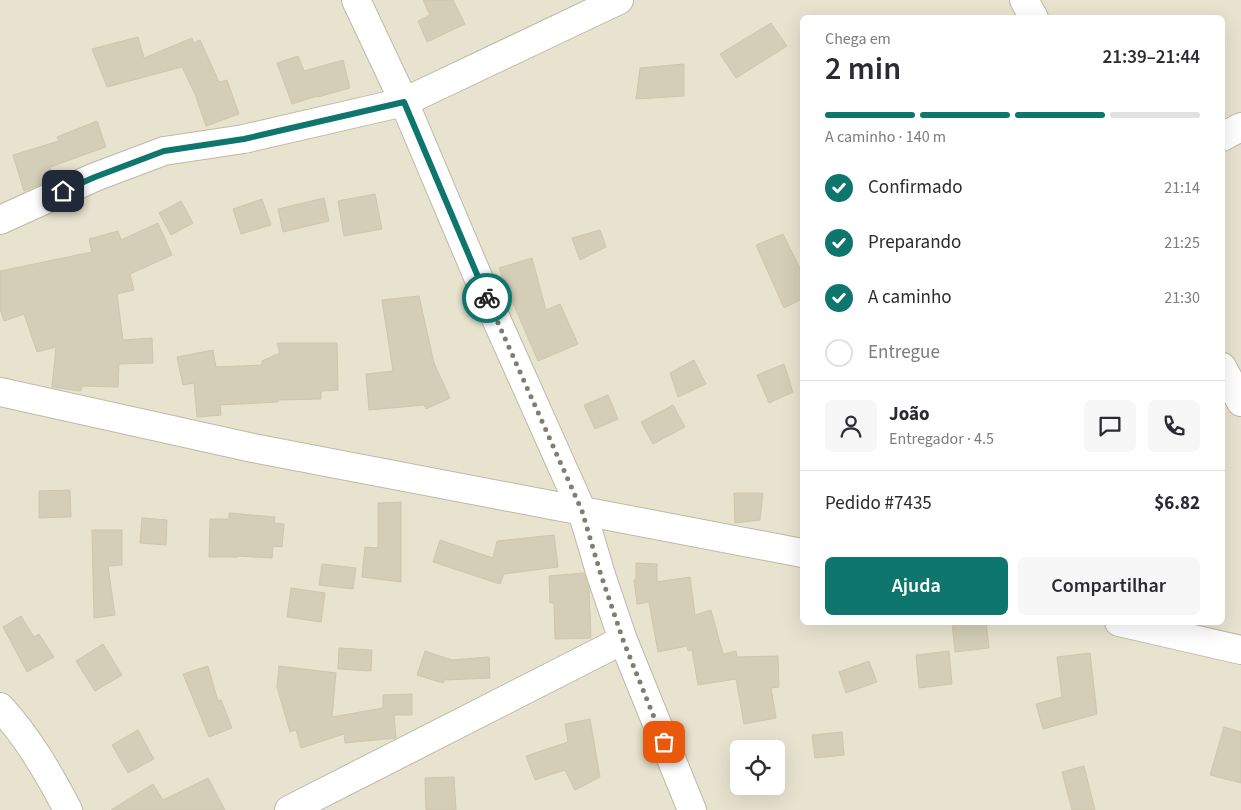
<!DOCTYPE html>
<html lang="pt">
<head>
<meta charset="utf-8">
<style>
  :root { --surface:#fff; --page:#f7f7f7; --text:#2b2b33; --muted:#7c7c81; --line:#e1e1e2; --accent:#0f766e }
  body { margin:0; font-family:"Source Sans 3",sans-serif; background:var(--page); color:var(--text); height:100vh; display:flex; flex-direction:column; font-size:19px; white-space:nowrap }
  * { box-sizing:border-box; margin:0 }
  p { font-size:16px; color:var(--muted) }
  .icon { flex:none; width:28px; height:28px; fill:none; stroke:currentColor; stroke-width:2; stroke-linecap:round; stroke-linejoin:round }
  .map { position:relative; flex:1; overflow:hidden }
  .panel { position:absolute; left:800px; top:15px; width:425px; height:610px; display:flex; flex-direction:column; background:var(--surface); border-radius:8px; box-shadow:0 5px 20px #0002 }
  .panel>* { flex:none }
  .fabs { position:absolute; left:730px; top:740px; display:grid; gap:10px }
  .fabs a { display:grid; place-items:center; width:55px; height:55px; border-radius:8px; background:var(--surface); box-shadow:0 5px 20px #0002; font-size:25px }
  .pin { position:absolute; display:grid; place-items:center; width:42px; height:42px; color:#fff; margin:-21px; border-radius:10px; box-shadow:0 2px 8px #0006 }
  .courier { position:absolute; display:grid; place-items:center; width:50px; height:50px; margin:-25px; border:4px solid #0f766e; border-radius:50%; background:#fff; color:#222; box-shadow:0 1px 6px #0007 }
  .head em { font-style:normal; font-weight:600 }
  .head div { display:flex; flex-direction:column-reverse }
  .head { display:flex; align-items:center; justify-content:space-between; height:85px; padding:0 25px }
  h1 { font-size:32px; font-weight:600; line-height:38px }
  .bar { display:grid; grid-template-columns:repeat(4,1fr); gap:8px 5px; align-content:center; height:60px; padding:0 25px }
  .bar i { height:6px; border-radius:4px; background:var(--line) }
  .bar .selected { background:var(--accent) }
  .bar p { grid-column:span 4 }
  .line { display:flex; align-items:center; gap:12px; padding:0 25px; border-top:1px solid var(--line) }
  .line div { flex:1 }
  .round { display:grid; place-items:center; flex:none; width:52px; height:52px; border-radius:8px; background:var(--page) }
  ol { padding:0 25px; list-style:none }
  li { display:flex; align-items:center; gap:15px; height:55px }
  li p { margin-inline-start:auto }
  li .icon { padding:5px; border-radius:50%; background:var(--accent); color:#fff; stroke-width:4 }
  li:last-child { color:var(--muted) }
  li i { width:28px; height:28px; border:2px solid var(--line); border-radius:50% }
  .cta { display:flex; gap:10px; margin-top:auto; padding:10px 25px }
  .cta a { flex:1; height:58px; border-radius:8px; background:var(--accent); color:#fff; font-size:20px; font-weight:600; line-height:58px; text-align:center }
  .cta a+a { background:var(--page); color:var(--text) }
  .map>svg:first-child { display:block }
  .residential { fill:#e7e3cf; fill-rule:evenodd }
  .building { fill:#d4cdb7; stroke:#d0c6a9 }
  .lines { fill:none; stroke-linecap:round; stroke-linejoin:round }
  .street-casing { stroke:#beb9a4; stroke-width:30 }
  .street { stroke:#fff; stroke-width:28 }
  .done { stroke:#817e70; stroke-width:5; stroke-dasharray:0 9 }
  .route { stroke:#0f766e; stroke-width:6 }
</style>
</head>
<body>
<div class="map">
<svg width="1241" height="810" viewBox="0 0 1241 810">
  <rect width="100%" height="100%" fill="#f2f0e2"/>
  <path class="residential" d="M 0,0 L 1241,0 L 1241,810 L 0,810 ZM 802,18 L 1222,18 L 1222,622 L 802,622 ZM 739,749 L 776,749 L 776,786 L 739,786 Z"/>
  <path class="building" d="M 423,0 L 453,0 L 465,24 L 427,42 L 418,21 L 430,15 Z
    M 771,23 L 787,46 L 736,78 L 720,54 Z
    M 138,37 L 144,58 L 192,38 L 194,43 L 200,40 L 219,82 L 227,80 L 239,114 L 206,126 L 195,94 L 182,67 L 107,87 L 92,49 Z
    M 298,56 L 304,71 L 343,60 L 350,88 L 318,97 L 317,96 L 292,104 L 277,63 Z
    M 684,64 L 684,96 L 636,99 L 640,68 Z
    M 97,121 L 106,147 L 50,167 L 54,179 L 24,191 L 13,155 L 59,141 L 57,137 Z
    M 375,194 L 382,229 L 344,236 L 338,201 Z
    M 324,198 L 329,221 L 283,232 L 278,209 Z
    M 262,199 L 271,225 L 241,234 L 233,209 Z
    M 181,201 L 193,223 L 171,235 L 159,213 Z
    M 158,223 L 172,255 L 130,274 L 134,290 L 117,294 L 123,340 L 152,338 L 153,363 L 119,364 L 118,387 L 82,386 L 81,391 L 52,387 L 56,347 L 37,352 L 24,314 L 4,321 L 0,309 L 0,271 L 92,252 L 89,239 L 118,231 L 121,240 Z
    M 600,230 L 606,247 L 580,260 L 572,238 Z
    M 783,234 L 802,272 L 802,299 L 784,308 L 756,245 Z
    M 532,258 L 546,310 L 560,304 L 578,344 L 538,361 L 507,289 L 506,289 L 499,268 Z
    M 419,296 L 434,363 L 450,398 L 426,409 L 424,405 L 369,410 L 366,374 L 393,371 L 382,300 Z
    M 277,343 L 337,343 L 338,390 L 321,391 L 321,399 L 278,400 L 278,402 L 220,405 L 221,415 L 197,417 L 194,383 L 183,385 L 177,357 L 213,350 L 216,367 L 262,365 L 262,361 L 280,353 Z
    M 694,360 L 706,384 L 678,397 L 670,373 Z
    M 784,364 L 793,392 L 769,403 L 757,375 Z
    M 608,395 L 618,419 L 595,429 L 584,405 Z
    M 673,405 L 685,427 L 653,444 L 641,422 Z
    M 70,490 L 71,517 L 39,518 L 39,491 Z
    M 734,493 L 763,493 L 760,520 L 735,523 Z
    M 401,502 L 401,582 L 362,577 L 365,547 L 378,548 L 378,503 Z
    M 229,513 L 275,517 L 274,523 L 284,524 L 282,547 L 273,546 L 272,558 L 238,556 L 238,557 L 209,557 L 210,519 L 229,519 Z
    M 142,518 L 167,520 L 166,545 L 140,543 Z
    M 92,530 L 122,530 L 122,565 L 108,566 L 115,615 L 94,618 Z
    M 554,535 L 558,567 L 504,574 L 500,584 L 433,562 L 440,540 L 493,558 L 497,541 Z
    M 636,563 L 657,564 L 657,582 L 690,577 L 695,615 L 711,610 L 723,654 L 736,651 L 737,657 L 778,656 L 779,687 L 771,688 L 776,718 L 744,724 L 736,679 L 698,685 L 692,650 L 688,651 L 687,646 L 658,652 L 649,602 L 637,604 L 634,580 L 636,579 Z
    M 322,564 L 356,568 L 353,589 L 319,585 Z
    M 584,573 L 589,589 L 591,638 L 555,639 L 554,603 L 550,603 L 549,576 Z
    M 291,588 L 325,593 L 321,622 L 287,617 Z
    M 21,616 L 34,637 L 39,634 L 54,657 L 27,672 L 3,627 Z
    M 952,622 L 986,622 L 989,648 L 955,652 Z
    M 103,644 L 122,675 L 95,691 L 76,661 Z
    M 339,648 L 372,650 L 371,671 L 338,669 Z
    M 425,651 L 452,660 L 489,657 L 490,678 L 444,680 L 443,683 L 417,675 Z
    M 949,651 L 952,684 L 919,688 L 916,655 Z
    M 1090,653 L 1097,714 L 1043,729 L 1036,704 L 1062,697 L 1057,657 Z
    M 869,661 L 877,682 L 846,693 L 839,672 Z
    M 208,666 L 218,701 L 221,700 L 232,728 L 209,737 L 183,674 Z
    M 279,666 L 336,673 L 332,717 L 383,708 L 383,695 L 412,694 L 412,715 L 394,715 L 396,738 L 345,743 L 344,734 L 301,748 L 296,730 L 290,732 L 277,687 Z
    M 590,719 L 600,777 L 575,790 L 565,770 L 535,780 L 526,756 L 568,742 L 565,724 Z
    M 1224,727 L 1241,732 L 1241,783 L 1210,775 Z
    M 138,730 L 154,759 L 128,773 L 112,745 Z
    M 842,732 L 844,755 L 815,758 L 812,735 Z
    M 1084,766 L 1095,810 L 1072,810 L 1062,772 Z
    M 454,777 L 456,810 L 426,810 L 425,778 Z
    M 208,778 L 225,810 L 111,810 L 153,784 L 163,800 Z"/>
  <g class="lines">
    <defs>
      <path id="street" d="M 356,0 L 404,102 L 489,303 L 582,511 L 601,575 L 623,640 L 692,810
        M 1024,0 L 1034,18
        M 1222,137 L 1241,127
        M 0,220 L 95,177 L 164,151 L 244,139 L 404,102 L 619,0
        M 1222,367 L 1241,402
        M 0,392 L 253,448 L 802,553
        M 1119,622 L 1241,650
        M 0,707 C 28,737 49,774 68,810
        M 289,810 L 623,640"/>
    </defs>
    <use href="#street" class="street-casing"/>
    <use href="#street" class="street"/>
  </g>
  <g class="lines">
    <path class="done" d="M 487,298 L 582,511 L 601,575 L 623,640 L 664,742"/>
    <path class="route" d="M 63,191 L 95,177 L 164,151 L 244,139 L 404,102 L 487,298"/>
  </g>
</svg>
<div class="fabs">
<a><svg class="icon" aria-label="locate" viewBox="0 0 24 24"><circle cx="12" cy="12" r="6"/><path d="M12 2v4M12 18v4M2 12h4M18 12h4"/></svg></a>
</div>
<div class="pin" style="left:664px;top:742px;background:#ea580c"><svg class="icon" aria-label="bag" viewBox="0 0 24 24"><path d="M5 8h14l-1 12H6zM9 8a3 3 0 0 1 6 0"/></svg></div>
<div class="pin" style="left:63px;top:191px;background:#1f2937"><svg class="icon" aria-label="home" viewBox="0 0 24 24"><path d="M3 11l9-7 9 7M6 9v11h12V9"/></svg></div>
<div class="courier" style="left:487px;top:298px"><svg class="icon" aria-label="bike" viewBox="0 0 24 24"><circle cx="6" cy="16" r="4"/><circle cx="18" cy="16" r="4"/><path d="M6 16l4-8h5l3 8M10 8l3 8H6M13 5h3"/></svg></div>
<section class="panel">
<div class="head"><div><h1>2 min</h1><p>Chega em</p></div><em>21:39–21:44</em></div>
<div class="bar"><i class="selected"></i><i class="selected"></i><i class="selected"></i><i></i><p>A caminho · 140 m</p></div>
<ol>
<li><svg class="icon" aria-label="check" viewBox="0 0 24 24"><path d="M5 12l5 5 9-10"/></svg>Confirmado<p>21:14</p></li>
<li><svg class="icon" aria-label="check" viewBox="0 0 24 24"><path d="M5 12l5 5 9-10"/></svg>Preparando<p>21:25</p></li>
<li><svg class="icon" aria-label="check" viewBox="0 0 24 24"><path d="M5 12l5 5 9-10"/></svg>A caminho<p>21:30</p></li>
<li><i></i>Entregue</li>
</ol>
<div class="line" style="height:90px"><a class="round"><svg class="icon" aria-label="person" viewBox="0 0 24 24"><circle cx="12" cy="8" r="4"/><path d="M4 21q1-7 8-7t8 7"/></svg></a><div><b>João</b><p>Entregador · 4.5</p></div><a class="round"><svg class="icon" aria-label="chat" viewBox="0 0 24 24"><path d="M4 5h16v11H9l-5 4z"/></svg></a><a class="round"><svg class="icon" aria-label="phone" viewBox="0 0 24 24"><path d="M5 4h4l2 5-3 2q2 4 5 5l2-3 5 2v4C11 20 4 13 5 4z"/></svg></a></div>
<div class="line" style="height:65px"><div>Pedido #7435</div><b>$6.82</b></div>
<div class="cta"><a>Ajuda</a><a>Compartilhar</a></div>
</section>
</div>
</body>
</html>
